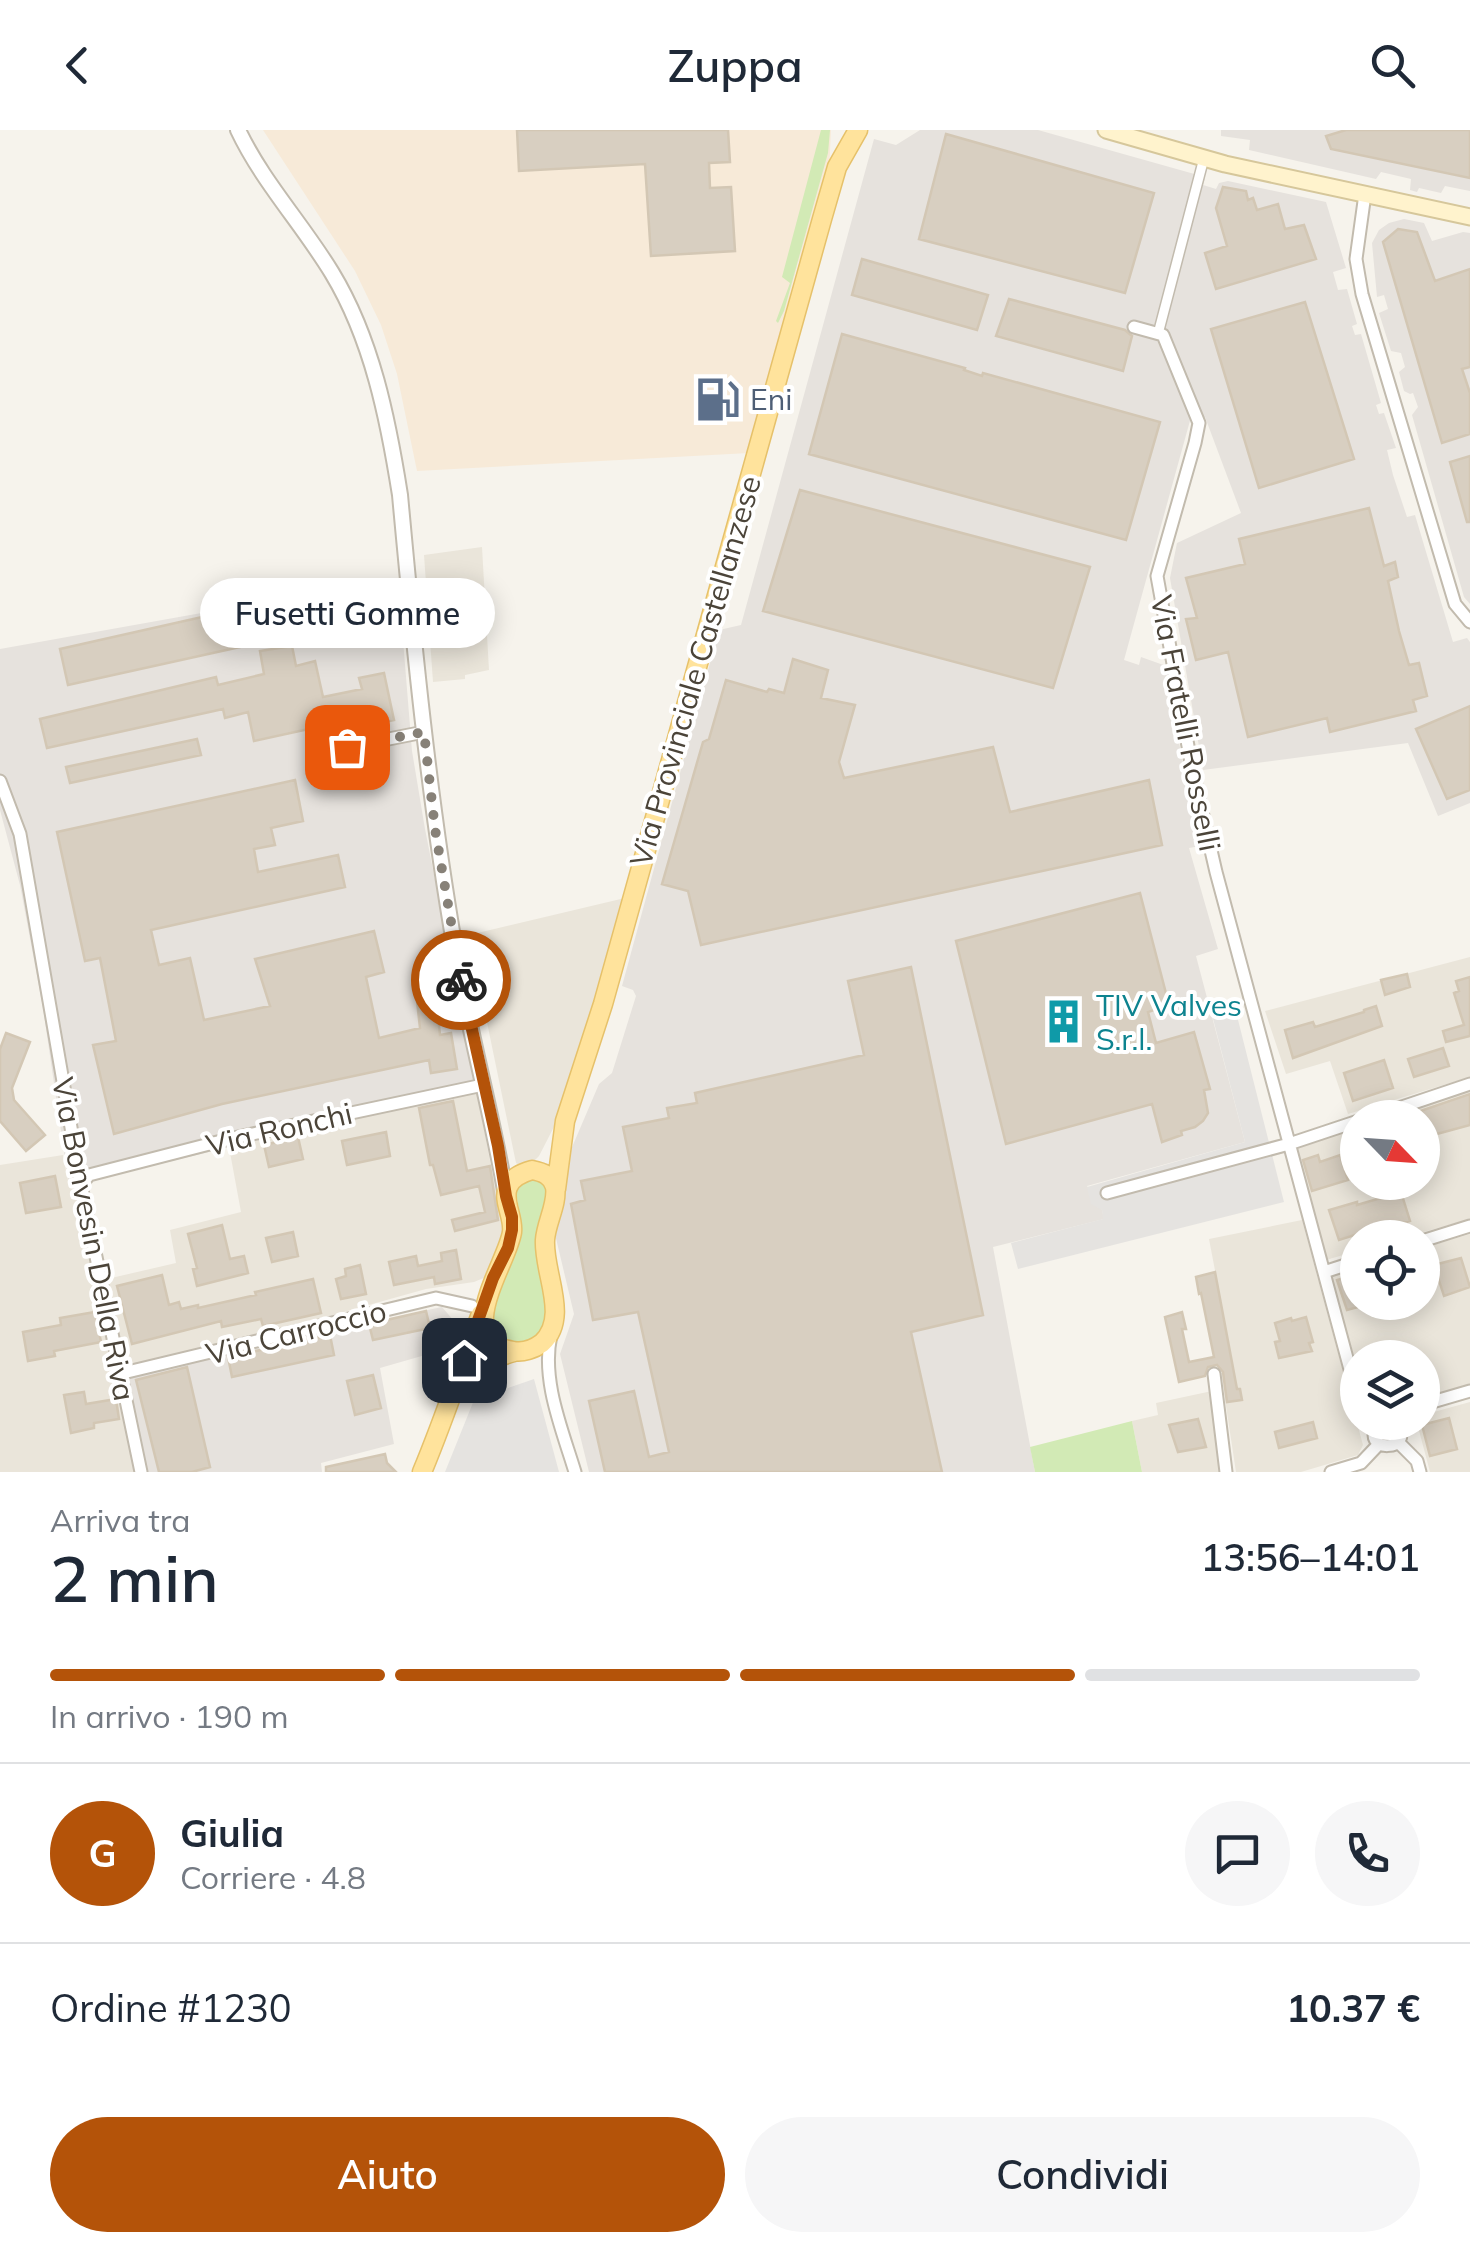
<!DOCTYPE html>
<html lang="it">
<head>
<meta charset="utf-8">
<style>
  :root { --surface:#fff; --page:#f6f6f7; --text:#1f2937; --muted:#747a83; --line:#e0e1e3; --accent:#b45309 }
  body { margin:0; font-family:Mulish,sans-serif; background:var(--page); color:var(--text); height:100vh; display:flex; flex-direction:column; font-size:38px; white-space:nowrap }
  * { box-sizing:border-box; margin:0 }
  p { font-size:32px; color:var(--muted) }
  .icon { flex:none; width:55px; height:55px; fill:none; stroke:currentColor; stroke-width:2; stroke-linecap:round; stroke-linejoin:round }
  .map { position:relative; height:1342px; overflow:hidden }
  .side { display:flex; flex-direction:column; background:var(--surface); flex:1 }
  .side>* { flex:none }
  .needle { width:65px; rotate:115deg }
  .tools { position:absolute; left:1340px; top:970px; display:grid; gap:20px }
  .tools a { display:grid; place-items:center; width:100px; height:100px; border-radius:50%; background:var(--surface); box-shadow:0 5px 25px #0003; font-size:50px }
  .pin { position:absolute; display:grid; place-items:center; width:85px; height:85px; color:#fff; margin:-42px; border-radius:20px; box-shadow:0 5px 15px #0006 }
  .courier { position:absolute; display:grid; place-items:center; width:100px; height:100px; margin:-50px; border:8px solid #b45309; border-radius:50%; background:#fff; color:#222; box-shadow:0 2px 12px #0007 }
  .bubble { position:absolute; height:70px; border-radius:35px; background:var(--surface); box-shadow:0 5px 25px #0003; font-size:32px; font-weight:600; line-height:70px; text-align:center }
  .headline em { font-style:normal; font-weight:600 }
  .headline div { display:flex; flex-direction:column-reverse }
  .headline { display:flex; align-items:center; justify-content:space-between; height:170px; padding:0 50px }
  h1 { font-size:65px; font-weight:600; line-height:75px }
  .bar { display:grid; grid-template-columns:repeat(4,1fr); gap:15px 10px; align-content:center; height:120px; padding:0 50px }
  .bar i { height:12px; border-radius:8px; background:var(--line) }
  .bar .selected { background:var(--accent) }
  .bar p { grid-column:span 4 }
  .line { display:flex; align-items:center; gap:25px; padding:0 50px; border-top:2px solid var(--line) }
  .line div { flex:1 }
  .round { display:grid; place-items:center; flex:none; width:105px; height:105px; border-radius:52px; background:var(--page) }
  .action { display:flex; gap:20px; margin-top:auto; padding:20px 50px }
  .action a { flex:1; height:115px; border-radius:60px; background:var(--accent); color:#fff; font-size:40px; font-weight:600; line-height:115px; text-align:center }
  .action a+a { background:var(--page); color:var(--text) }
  header { display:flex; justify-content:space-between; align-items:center; height:130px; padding:0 50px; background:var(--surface); font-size:45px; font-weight:600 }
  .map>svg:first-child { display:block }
  .residential { fill:#eae5da }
  .commercial { fill:#f7ead8 }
  .industrial { fill:#e6e2dd }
  .green { fill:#d2eab5 }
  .parking { fill:#e5e3e0 }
  .building { fill:#d8cfc1; stroke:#d3c7b4; stroke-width:2.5 }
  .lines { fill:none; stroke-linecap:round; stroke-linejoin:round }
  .pedestrian-casing { stroke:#c2bbae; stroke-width:12 }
  .minor-casing { stroke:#c2bbae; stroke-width:15 }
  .tertiary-casing { stroke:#c2bbae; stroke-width:18 }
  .secondary-casing { stroke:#d6c79b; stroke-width:19 }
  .primary-casing { stroke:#e6c16a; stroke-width:21 }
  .pedestrian { stroke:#fff; stroke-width:9 }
  .minor { stroke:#fff; stroke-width:11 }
  .tertiary { stroke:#fff; stroke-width:14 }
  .secondary { stroke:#fff3cd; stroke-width:15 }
  .primary { stroke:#ffe39c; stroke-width:18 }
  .done { stroke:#878178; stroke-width:10; stroke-dasharray:0 18 }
  .route { stroke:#b45309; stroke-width:12 }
  .labels { text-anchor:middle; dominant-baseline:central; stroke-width:8; stroke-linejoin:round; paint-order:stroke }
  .service-label { font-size:30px; fill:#4e5e75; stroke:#fff; text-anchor:start }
  .street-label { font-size:30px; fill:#4b4439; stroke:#fff }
  .culture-label { font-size:30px; fill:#0d838f; stroke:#fff; text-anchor:start }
</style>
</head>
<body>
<header><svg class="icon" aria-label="back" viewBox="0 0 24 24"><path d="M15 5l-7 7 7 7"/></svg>Zuppa<svg class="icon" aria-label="search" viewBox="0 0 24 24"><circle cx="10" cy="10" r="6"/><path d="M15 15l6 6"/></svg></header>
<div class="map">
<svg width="1470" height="1342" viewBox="0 0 1470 1342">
  <rect width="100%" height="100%" fill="#f6f3ec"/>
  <path class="residential" d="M 482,417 L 489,540 L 465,545 L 465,549 L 433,552 L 424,425 Z
    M 625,768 L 596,875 L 557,991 L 539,1026 L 529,1036 L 522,1037 L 516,1033 L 469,805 Z
    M 1470,827 L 1470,947 L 1348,984 L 1330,931 L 1286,944 L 1265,881 Z
    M 476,957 L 491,1036 L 507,1100 L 486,1147 L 474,1152 L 426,1159 L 122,1244 L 144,1342 L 0,1342 L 0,1035 L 63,1025 L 69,1056 L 92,1050 L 87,1055 L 87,1060 L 107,1149 L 176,1133 L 170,1100 L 241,1082 L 229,1017 Z
    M 1470,962 L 1470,1089 L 1406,1107 L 1358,1108 L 1357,1121 L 1326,1130 L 1293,1012 L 1357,994 L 1358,1052 L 1422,1052 L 1422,988 L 1380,987 Z
    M 1302,1090 L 1363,1315 L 1358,1325 L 1301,1342 L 1236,1342 L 1221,1243 L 1234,1239 L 1226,1210 L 1224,1199 L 1226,1198 L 1209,1109 Z
    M 1470,1104 L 1470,1254 L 1423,1267 L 1422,1228 L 1358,1228 L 1357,1236 L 1331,1147 L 1357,1139 L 1358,1172 L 1422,1172 L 1423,1118 Z
    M 1212,1261 L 1221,1342 L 1142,1342 L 1132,1291 L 1158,1285 L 1156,1273 Z
    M 1470,1272 L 1470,1342 L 1430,1342 L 1417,1293 L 1422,1292 L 1423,1285 Z"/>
  <path class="commercial" d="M 263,0 L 831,0 L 829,44 L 822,89 L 798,133 L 749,323 L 417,341 L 397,244 L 381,195 L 355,141 Z"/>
  <path class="industrial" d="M 920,0 L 1038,0 L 1205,47 L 1203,55 L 1216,59 L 1219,53 L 1228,51 L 1326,72 L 1346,138 L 1333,142 L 1338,160 L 1347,159 L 1357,194 L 1352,196 L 1355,205 L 1361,204 L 1381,273 L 1376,275 L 1379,284 L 1384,283 L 1396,318 L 1387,320 L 1393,345 L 1407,387 L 1415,385 L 1453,512 L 1467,508 L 1470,512 L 1470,673 L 1438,686 L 1408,613 L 1203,640 L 1170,448 L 1177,413 L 1241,383 L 1205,287 L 1191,287 L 1124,530 L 1139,535 L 1141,527 L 1169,537 L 1177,603 L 1200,716 L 1189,718 L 1218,819 L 1196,826 L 1245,1012 L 1087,1056 L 1102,1080 L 1104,1089 L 993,1117 L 1035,1342 L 589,1342 L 560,1224 L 574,1184 L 554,1100 L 565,1066 L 561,1043 L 599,954 L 612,943 L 636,866 L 633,860 L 622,856 L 719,500 L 741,495 L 874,9 L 896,15 Z
    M 1221,0 L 1470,0 L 1470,61 L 1445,56 L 1441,63 L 1419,58 L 1417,62 L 1410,60 L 1411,49 L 1381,42 L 1376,49 L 1249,20 L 1250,10 L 1221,6 Z
    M 1404,89 L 1424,93 L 1432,111 L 1463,102 L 1470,103 L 1470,474 L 1464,467 L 1412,285 L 1418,277 L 1413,263 L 1410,264 L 1404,261 L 1399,242 L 1405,237 L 1401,223 L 1391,221 L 1379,183 L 1388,179 L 1384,165 L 1377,167 L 1372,113 L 1379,100 L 1389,93 Z
    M 398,448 L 412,621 L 425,699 L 476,957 L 69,1056 L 43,878 L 20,755 L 0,680 L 0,519 Z
    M 442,1177 L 460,1198 L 453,1217 L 380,1238 L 394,1314 L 321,1333 L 322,1342 L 144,1342 L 121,1244 Z"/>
  <path class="green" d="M 821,0 L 830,0 L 828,23 L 784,181 L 778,193 L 776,191 L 790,153 L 782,147 Z
    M 535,1049 L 546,1055 C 551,1075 537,1096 537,1116 C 536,1140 549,1162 548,1185 C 546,1226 485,1221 490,1183 C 491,1176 496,1168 498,1161 C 506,1141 513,1122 520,1102 L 521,1092 L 516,1062 L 525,1051 Z
    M 1132,1291 L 1142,1342 L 1035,1342 L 1030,1317 Z"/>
  <path class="parking" d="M 1234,874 L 1284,1072 L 1018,1139 L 1011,1113 L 1103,1089 L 1102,1080 L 1091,1074 L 1087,1057 L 1245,1012 L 1211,881 Z
    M 534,1249 L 559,1342 L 445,1342 L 474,1270 Z"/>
  <path class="building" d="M 517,0 L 728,0 L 730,32 L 709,33 L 710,58 L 731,57 L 735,121 L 651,126 L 645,34 L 519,41 Z
    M 1346,0 L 1470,0 L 1470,48 L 1331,19 L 1326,6 Z
    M 946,4 L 1154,63 L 1125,163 L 919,109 Z
    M 1223,57 L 1246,61 L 1248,70 L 1253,68 L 1257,80 L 1278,74 L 1285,99 L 1304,95 L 1316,129 L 1216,159 L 1205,123 L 1227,116 L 1216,78 Z
    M 1398,99 L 1417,102 L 1435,151 L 1470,139 L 1470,237 L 1462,239 L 1470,263 L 1470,304 L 1442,313 L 1383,112 Z
    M 862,129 L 988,165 L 977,200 L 852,165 Z
    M 1009,169 L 1125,200 L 1132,206 L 1123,241 L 996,206 Z
    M 1305,172 L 1354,329 L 1259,358 L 1211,199 Z
    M 842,204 L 965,238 L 964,240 L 982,246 L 983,243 L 1160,292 L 1126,410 L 809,324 Z
    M 1470,326 L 1470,392 L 1467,392 L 1450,332 Z
    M 800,360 L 1090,437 L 1053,558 L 763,481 Z
    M 1369,378 L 1384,436 L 1395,432 L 1398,447 L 1388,451 L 1399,501 L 1409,535 L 1419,533 L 1427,566 L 1413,570 L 1416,581 L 1330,602 L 1327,588 L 1248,607 L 1228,522 L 1196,530 L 1186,489 L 1197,488 L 1186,448 L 1245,434 L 1239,409 Z
    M 242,478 L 243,486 L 272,481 L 274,494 L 246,499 L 249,515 L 68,555 L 60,519 Z
    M 292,516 L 296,536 L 315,531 L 323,567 L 362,559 L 359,548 L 384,543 L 394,590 L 329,604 L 327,595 L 254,611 L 248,582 L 225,588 L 223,579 L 47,618 L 40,589 L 216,547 L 218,555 L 264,544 L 260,521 Z
    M 793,529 L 828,540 L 821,568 L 855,575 L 839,632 L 844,648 L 993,617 L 1010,682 L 1149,650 L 1162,715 L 701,815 L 688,761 L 662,754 L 703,612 L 709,609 L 726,550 L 767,562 L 769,559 L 784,563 Z
    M 1470,576 L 1470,660 L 1447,669 L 1416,599 Z
    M 197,609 L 201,625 L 70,653 L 66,637 Z
    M 295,650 L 303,691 L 271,698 L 275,715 L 254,719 L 258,742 L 338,725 L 345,757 L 151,800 L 159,835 L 190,828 L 204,890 L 270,876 L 255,829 L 374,801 L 384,842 L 366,847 L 379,908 L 420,898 L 417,871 L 436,868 L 440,905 L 451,903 L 457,939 L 431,943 L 429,930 L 222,974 L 114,1004 L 93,915 L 116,911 L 100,828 L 85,831 L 57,702 Z
    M 1140,763 L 1169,875 L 1148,882 L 1156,913 L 1194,902 L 1210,959 L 1204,960 L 1208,983 L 1203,991 L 1195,997 L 1181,1001 L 1182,1005 L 1162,1012 L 1152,974 L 1006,1014 L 956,811 Z
    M 911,837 L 983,1185 L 911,1202 L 942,1342 L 605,1342 L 589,1271 L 634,1261 L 649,1327 L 669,1322 L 638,1182 L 593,1190 L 571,1074 L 585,1070 L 581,1051 L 632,1041 L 623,997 L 669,988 L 667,978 L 697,973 L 695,963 L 864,925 L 848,851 Z
    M 1407,844 L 1410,857 L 1385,865 L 1381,850 Z
    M 1470,847 L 1470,906 L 1446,912 L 1443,901 L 1464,895 L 1454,863 L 1459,861 L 1456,851 Z
    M 1376,876 L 1382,896 L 1293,928 L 1285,900 L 1313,892 L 1315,897 L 1364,882 L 1364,880 Z
    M 6,903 L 30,912 L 12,958 L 14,970 L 45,1005 L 26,1021 L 0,991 L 0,919 Z
    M 1443,918 L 1449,936 L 1414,947 L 1408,929 Z
    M 1384,930 L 1393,958 L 1353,971 L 1344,943 Z
    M 1470,964 L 1470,995 L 1422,1008 L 1422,988 L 1400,988 Z
    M 453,971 L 467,1041 L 490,1036 L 498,1090 L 455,1101 L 452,1090 L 485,1082 L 479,1056 L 441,1065 L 433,1035 L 430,1035 L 419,978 Z
    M 386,1002 L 390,1026 L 347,1035 L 342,1011 Z
    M 298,1007 L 303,1029 L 269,1037 L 264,1015 Z
    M 1318,1025 L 1320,1032 L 1340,1025 L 1348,1050 L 1312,1061 L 1303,1030 Z
    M 55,1046 L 61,1077 L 26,1083 L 20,1053 Z
    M 1401,1062 L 1410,1091 L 1384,1099 L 1383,1096 L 1339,1110 L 1329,1080 L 1357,1072 L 1357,1075 Z
    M 222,1095 L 230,1129 L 244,1126 L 248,1143 L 197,1156 L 193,1139 L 197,1138 L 188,1104 Z
    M 293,1102 L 298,1126 L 272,1132 L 266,1108 Z
    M 456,1120 L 461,1149 L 435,1154 L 434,1147 L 394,1155 L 389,1132 L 416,1126 L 418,1136 L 442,1131 L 441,1123 Z
    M 1461,1128 L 1470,1157 L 1444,1166 L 1434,1135 Z
    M 360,1135 L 366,1164 L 341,1169 L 336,1149 L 346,1146 L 345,1139 Z
    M 1215,1142 L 1237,1259 L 1240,1259 L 1242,1270 L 1227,1272 L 1223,1242 L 1217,1235 L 1208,1237 L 1205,1246 L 1179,1252 L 1165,1187 L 1182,1182 L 1186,1199 L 1182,1199 L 1189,1232 L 1214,1227 L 1201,1163 L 1199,1164 L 1196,1147 Z
    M 1358,1144 L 1358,1177 L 1347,1180 L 1337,1150 Z
    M 162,1145 L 169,1175 L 179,1172 L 181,1179 L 198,1175 L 198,1178 L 256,1165 L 255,1162 L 313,1149 L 321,1183 L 263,1196 L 261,1189 L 222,1197 L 221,1191 L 132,1214 L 117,1156 Z
    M 426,1181 L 430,1198 L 373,1210 L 369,1194 Z
    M 95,1182 L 101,1212 L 54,1221 L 55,1226 L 28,1231 L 23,1202 L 61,1195 L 60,1188 Z
    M 1306,1187 L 1313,1212 L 1309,1213 L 1312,1221 L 1279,1228 L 1275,1212 L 1280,1211 L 1275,1193 L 1291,1188 L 1292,1191 Z
    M 330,1205 L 334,1225 L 232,1247 L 228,1227 Z
    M 187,1237 L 210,1337 L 192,1342 L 159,1342 L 136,1250 Z
    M 373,1245 L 381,1278 L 355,1285 L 347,1251 Z
    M 84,1262 L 86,1274 L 116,1269 L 119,1289 L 94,1293 L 94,1298 L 71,1303 L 64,1265 Z
    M 1449,1288 L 1457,1319 L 1430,1326 L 1422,1295 Z
    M 1198,1289 L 1206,1317 L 1178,1322 L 1169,1295 Z
    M 1313,1292 L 1317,1308 L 1279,1318 L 1275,1302 Z
    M 385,1324 L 387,1333 L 396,1342 L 326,1342 L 326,1337 Z"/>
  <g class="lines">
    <defs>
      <path id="pedestrian" d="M 1158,204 L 1204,28"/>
      <path id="minor" d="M 1365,64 L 1356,129 L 1362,164 L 1455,474 L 1470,492
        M 1134,197 L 1163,205 L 1199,293 L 1195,313 L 1157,446 L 1192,638 L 1216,742 L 1358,1269
        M 323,622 L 424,602
        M 0,651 L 20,704 L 81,1055 L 141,1342
        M 1369,988 L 1470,954
        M 81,1055 L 89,1045 L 229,1009 L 483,955
        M 1107,1063 L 1289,1014 L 1358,991
        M 1422,1111 L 1470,1096
        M 1324,1142 L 1358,1131
        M 551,1205 C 541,1250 562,1299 575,1342
        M 119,1244 L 436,1168 L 472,1176
        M 1214,1244 L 1226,1342
        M 1422,1275 L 1470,1261
        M 1380,1292 C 1355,1324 1420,1323 1395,1292
        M 1398,1312 L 1417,1331 L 1420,1342
        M 1331,1342 L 1361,1333 L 1379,1314"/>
      <path id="tertiary" d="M 238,0 C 262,51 303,95 332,143 C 372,209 388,289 400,365 C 414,517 429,669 455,819 C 469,902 492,983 506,1066"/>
      <path id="secondary" d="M 1106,0 L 1225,34 L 1470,87"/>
      <path id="primary" d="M 532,1040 C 542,1042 552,1045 555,1057 C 558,1073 546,1093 545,1110 C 543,1143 570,1187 542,1213 C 534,1219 523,1223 513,1221 C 450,1211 508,1132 512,1102 C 514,1087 502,1071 508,1057 C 512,1047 522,1043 532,1040 Z
        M 556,1059 L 565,991 L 603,874 L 822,89 L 837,37 L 858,0
        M 460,1260 C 473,1238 489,1229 514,1222
        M 422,1342 C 444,1290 461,1237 481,1184"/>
    </defs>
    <use href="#pedestrian" class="pedestrian-casing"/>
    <use href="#minor" class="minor-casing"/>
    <use href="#tertiary" class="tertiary-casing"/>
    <use href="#secondary" class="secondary-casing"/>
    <use href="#primary" class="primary-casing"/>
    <use href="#pedestrian" class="pedestrian"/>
    <use href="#minor" class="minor"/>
    <use href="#tertiary" class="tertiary"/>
    <use href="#secondary" class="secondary"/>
    <use href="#primary" class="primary"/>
  </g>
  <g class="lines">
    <path class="done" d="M 347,617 L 424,602 L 435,699 L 461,850"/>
    <path class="route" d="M 461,850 L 498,1016 L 506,1066 L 512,1087 L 512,1100 L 508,1118 L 493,1148 L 464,1230"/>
  </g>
  <defs>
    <symbol id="fuel-bare" viewBox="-9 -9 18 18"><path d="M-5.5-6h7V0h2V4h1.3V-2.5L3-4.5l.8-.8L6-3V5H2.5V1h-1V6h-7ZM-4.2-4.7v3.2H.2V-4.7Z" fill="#5c6f8a" stroke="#fff" stroke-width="2.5" paint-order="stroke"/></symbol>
    <symbol id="building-bare" viewBox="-9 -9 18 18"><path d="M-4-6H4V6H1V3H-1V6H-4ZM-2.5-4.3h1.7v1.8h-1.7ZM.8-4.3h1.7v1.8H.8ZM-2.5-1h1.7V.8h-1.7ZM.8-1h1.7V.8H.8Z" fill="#0f9aa8" stroke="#fff" stroke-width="2.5" paint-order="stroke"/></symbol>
  </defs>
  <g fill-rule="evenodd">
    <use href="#fuel-bare" x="686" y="238" width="63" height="63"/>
    <use href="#building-bare" x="1032" y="860" width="63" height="63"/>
  </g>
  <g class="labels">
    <g class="service-label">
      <text x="750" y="269">Eni</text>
    </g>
    <g class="street-label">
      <text transform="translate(695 541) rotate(-74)">Via Provinciale Castellanzese</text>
      <text transform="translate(1186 593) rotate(79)">Via Fratelli Rosselli</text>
      <text transform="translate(279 999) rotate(-13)">Via Ronchi</text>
      <text transform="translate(94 1109) rotate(79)">Via Bonvesin Della Riva</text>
      <text transform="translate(296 1202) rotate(-14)">Via Carroccio</text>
    </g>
    <g class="culture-label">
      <text x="1096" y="875">TIV Valves<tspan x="1096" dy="34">S.r.l.</tspan></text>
    </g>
  </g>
</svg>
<div class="tools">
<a><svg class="needle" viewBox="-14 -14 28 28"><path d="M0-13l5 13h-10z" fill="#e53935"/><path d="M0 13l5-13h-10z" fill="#747a83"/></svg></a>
<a><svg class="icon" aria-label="locate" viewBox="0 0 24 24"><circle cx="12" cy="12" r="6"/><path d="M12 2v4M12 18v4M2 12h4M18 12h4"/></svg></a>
<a><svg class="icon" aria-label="layers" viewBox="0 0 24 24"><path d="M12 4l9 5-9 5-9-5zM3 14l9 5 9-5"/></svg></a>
</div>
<div class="pin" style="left:347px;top:617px;background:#ea580c"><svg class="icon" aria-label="bag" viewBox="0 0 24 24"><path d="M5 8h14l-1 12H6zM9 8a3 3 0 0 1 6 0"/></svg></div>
<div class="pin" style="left:464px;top:1230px;background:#1f2937"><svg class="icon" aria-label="home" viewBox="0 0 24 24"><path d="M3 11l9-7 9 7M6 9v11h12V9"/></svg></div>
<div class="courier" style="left:461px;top:850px"><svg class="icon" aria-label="bike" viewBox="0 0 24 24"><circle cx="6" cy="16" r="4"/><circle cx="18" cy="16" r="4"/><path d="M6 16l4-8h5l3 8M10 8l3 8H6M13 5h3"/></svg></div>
<div class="bubble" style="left:200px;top:448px;width:295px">Fusetti Gomme</div>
</div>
<section class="side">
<div class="headline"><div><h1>2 min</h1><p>Arriva tra</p></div><em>13:56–14:01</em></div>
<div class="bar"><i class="selected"></i><i class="selected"></i><i class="selected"></i><i></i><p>In arrivo · 190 m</p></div>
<div class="line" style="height:180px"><b class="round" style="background:var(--accent);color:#fff">G</b><div><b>Giulia</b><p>Corriere · 4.8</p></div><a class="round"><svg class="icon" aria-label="chat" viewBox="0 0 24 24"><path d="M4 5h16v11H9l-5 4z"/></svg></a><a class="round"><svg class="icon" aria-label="phone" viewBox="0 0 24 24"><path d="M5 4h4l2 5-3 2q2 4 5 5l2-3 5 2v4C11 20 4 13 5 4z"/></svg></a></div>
<div class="line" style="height:130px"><div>Ordine #1230</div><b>10.37 €</b></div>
<div class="action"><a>Aiuto</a><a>Condividi</a></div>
</section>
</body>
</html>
